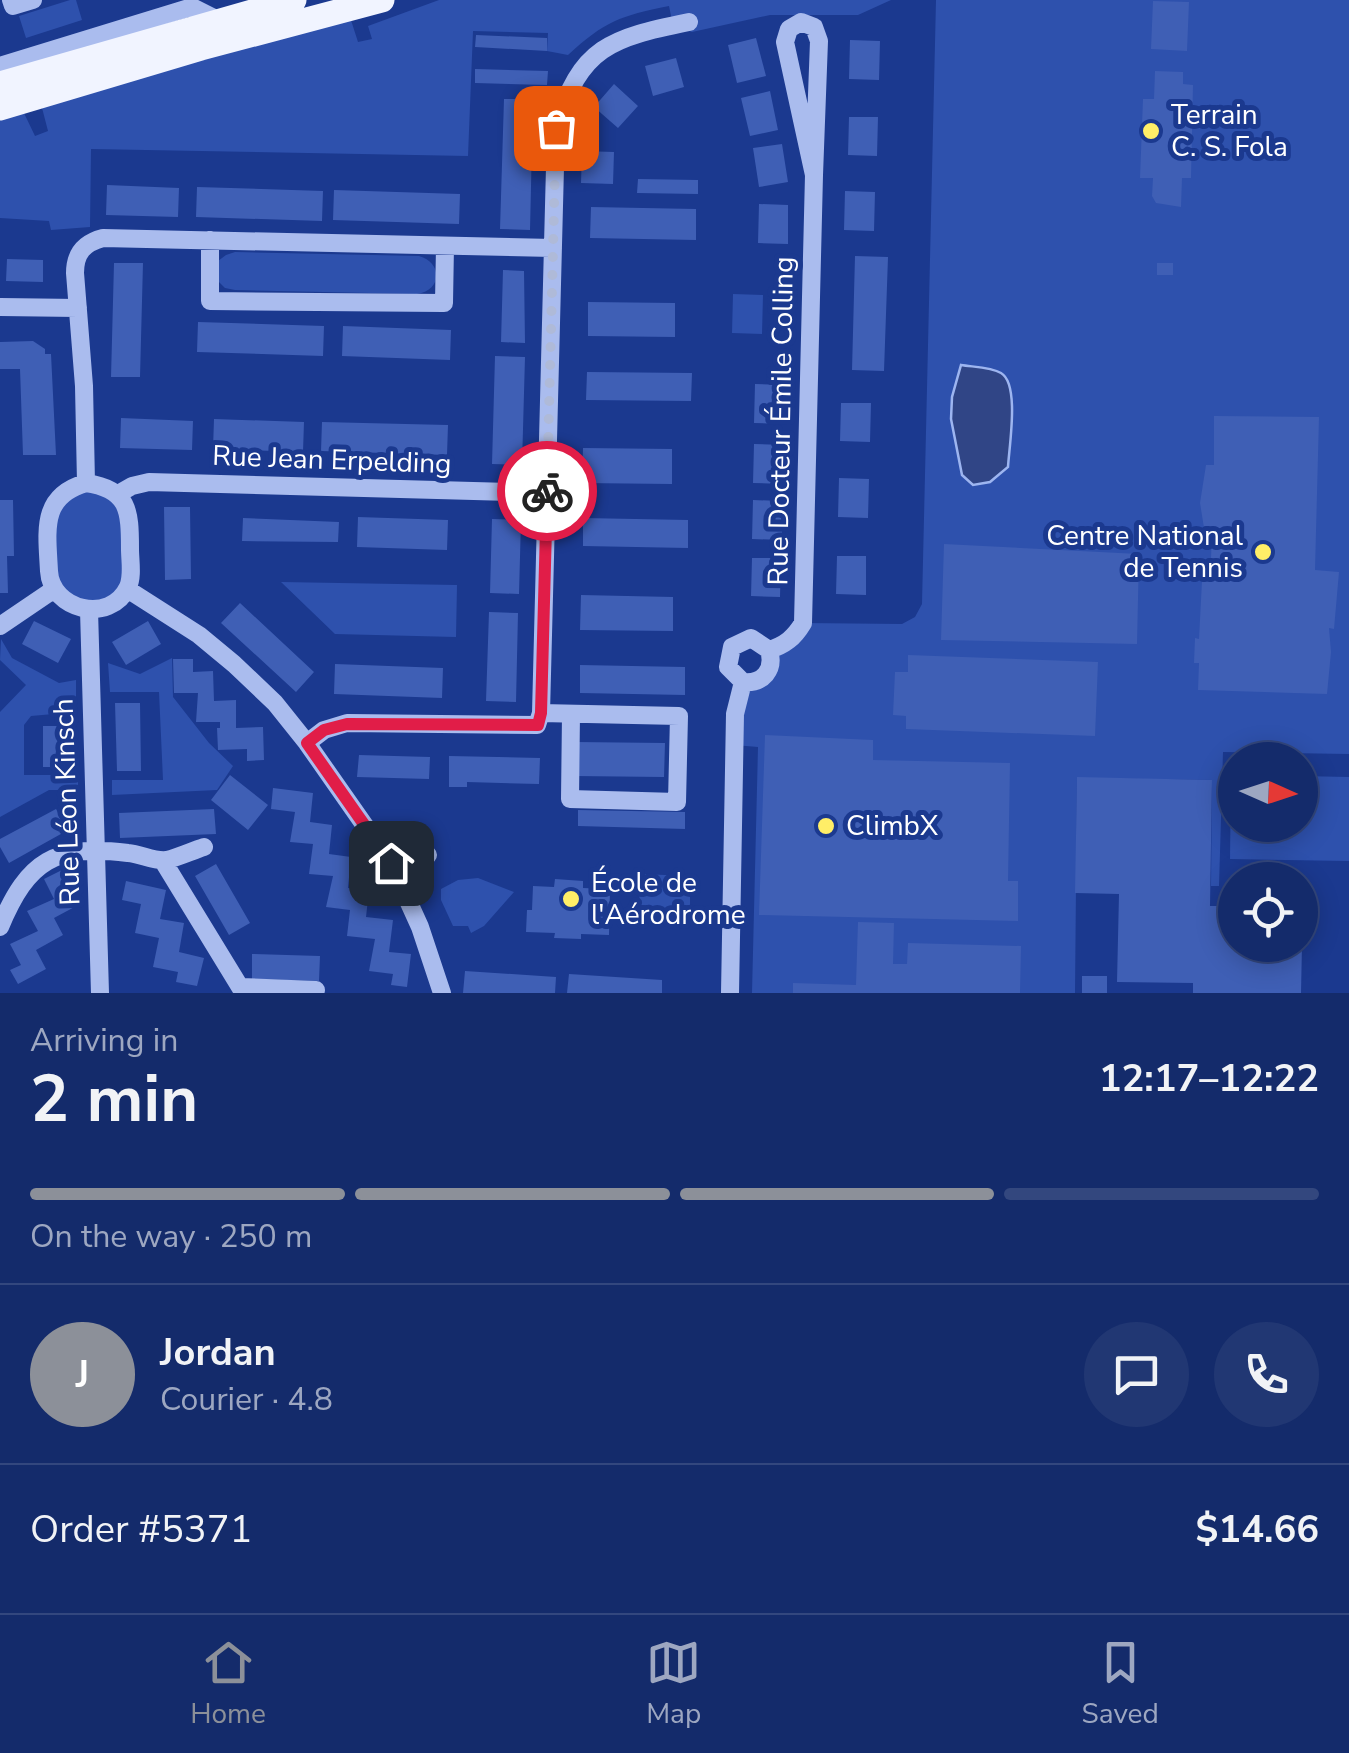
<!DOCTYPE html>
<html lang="en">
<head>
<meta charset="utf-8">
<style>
  :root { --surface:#142b6b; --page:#213773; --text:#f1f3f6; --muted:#9da7c1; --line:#33477e; --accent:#8c9099 }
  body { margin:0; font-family:"Nunito Sans",sans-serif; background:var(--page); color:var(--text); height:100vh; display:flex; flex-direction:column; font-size:38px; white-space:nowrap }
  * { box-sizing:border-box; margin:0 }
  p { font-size:32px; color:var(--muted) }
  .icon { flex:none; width:55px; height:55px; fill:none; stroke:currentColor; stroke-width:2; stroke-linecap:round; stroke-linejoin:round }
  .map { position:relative; height:993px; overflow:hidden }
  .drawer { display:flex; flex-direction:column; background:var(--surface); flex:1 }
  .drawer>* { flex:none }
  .needle { width:65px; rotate:93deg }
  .tools { position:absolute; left:1218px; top:742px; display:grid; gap:20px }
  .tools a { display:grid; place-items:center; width:100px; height:100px; border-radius:50%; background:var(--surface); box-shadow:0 5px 25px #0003,0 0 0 2px var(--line); font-size:50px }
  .pin { position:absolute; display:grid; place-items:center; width:85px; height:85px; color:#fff; margin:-42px; border-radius:20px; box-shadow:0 5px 15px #0006 }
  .courier { position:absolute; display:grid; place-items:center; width:100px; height:100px; margin:-50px; border:8px solid #e11d48; border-radius:50%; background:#fff; color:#222; box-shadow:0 2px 12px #0007 }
  .summary em { font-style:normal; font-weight:700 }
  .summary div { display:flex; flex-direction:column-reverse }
  .summary { display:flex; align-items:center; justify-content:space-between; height:170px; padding:0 30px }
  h1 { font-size:65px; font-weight:700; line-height:75px }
  .bar { display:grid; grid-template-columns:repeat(4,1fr); gap:15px 10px; align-content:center; height:120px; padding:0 30px }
  .bar i { height:12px; border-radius:8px; background:var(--line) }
  .bar .current { background:var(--accent) }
  .bar p { grid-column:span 4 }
  .line { display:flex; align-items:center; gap:25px; padding:0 30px; border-top:2px solid var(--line) }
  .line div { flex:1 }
  .round { display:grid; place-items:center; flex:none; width:105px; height:105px; border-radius:52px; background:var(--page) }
  .dock { display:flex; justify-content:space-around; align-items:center; height:140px; border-top:2px solid var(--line); background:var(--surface); font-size:28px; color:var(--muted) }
  .dock a { display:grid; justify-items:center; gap:5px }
  .dock .current { color:var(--accent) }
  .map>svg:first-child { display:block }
  .green { fill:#2e51ad }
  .water { fill:#304586; stroke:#9db5f0; stroke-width:2.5 }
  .building { fill:#3f5fb5 }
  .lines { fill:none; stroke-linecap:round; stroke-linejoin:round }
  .minor { stroke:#aabcee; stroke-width:18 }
  .major { stroke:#f1f4ff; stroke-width:25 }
  .done { stroke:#afbad8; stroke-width:10; stroke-dasharray:0 18 }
  .route { stroke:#e11d48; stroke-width:12 }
  .poi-dot { fill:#ffee67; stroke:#1b398f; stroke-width:4 }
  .labels { text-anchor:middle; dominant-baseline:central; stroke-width:10; stroke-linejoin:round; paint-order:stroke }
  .poi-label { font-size:28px; fill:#fff; stroke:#1b398f; text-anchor:start }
  .street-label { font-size:28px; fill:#fff; stroke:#1b398f }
</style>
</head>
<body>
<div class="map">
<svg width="1349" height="993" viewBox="0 0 1349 993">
  <rect width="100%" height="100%" fill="#1b398f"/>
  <path class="green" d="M 70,0 L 76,0 L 82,20 L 26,38 L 19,16 Z
    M 439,0 L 891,0 L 858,15 L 770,15 L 692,32 L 673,25 L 669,6 C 620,16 605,21 568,55 L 547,51 L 548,33 L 473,31 L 468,156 L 91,149 L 90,227 L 51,230 L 49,221 L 0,218 L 0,118 L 23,111 L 35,136 L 48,131 L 41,104 L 350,17 L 358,42 L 372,39 L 368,26 Z
    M 936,0 L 1349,0 L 1349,754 L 1223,752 L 1219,886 L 1211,886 L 1212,780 L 1077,778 L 1075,993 L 752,993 L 758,747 L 734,745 L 743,682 L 771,665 L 803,623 L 902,624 L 915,617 L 922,604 Z
    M 235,252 L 419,256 C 443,263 442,290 417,294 L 235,290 L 225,288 L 218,281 L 218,261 L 226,255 Z
    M 733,294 L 763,295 L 762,334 L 732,333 Z
    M 69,488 L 118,494 L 131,575 L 104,606 L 53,590 L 55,500 Z
    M 281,582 L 457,585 L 456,637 L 335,634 Z
    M 1,639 L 12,658 L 59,683 L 76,680 L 76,712 L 31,716 L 24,725 L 24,775 L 78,775 L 78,790 L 49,790 L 0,817 L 0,712 L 26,685 L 0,660 Z
    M 172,658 L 173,697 L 209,743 L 233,766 L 217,790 L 112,795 L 112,780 L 163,780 L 159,692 L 110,692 L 108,663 L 140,674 Z
    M 1231,775 L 1235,775 L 1235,825 L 1300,825 L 1300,776 L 1349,777 L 1349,861 L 1230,859 Z
    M 640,874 L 690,876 L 690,912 L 639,910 Z
    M 478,878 L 514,892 L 484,926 L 471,933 L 468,926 L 453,926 L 441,900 L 441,889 L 458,880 Z"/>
  <path class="water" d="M 961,365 C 973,367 991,367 1001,373 C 1020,384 1009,447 1008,467 L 990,482 L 973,485 L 962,475 L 951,419 L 952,397 Z"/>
  <path class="building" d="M 1153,1 L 1189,2 L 1187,51 L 1151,49 Z
    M 476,35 L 547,38 L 547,51 L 475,47 Z
    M 756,38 L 766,76 L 737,83 L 728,45 Z
    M 850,40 L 880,41 L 879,80 L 849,79 Z
    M 676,58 L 684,87 L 653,96 L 645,66 Z
    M 475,69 L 548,71 L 547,85 L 475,83 Z
    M 1155,71 L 1183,72 L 1183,84 L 1193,85 L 1191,178 L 1182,178 L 1181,207 L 1156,203 L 1152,196 L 1153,178 L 1140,178 L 1143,99 L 1154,99 Z
    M 614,84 L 638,106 L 618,128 L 594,107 Z
    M 770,91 L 778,130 L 750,136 L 741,98 Z
    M 504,99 L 533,99 L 530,230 L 500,229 Z
    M 849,117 L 878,117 L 877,156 L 848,155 Z
    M 782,144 L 788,182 L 759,187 L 753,148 Z
    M 582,151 L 614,152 L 613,184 L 581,183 Z
    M 638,179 L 698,180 L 698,194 L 637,193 Z
    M 107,185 L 179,188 L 178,217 L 106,215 Z
    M 197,187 L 323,191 L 322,221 L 196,217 Z
    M 334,190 L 460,194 L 459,224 L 333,220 Z
    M 845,191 L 875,192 L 874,231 L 844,230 Z
    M 759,204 L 788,205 L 788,244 L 758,243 Z
    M 591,207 L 696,209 L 696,240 L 590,238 Z
    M 855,256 L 888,257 L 884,371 L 852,370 Z
    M 7,259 L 43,260 L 43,282 L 6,281 Z
    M 114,263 L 143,263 L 140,377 L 111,377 Z
    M 1157,263 L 1173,263 L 1173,275 L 1157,275 Z
    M 503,270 L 524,271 L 525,343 L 501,342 Z
    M 588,302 L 675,303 L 675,337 L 588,336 Z
    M 198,322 L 324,326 L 323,356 L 197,352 Z
    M 343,326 L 451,330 L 450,360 L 342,356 Z
    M 33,341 L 45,349 L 45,354 L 51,354 L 56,455 L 23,455 L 20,369 L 0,369 L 0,342 Z
    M 495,356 L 525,357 L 522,465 L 492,464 Z
    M 587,372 L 692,373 L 691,401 L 586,400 Z
    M 755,384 L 785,385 L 783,424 L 754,423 Z
    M 841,403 L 871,403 L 870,442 L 840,441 Z
    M 1214,416 L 1319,417 L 1315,570 L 1339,572 L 1334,629 L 1329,628 L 1331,652 L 1327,694 L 1198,690 L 1199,663 L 1194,663 L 1195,638 L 1199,639 L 1202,581 L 1210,581 L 1212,535 L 1205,534 L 1200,503 L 1206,465 L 1214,465 Z
    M 121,418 L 193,421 L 192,450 L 120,448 Z
    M 214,419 L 304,422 L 303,452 L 213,449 Z
    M 322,422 L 448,425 L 447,455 L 321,451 Z
    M 754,444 L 784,445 L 783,484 L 753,483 Z
    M 583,448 L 672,449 L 672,484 L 582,483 Z
    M 839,478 L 869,479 L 868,518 L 838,517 Z
    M 0,500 L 13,500 L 14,556 L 7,556 L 8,593 L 0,593 Z
    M 753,500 L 782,501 L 782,540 L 752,539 Z
    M 164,507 L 190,507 L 191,579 L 165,580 Z
    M 358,517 L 448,520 L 447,550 L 357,547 Z
    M 243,518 L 339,522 L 338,542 L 242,541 Z
    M 583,518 L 688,520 L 688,548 L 583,546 Z
    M 492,519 L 521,520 L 519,594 L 490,593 Z
    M 944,544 L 1139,554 L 1137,644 L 941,640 Z
    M 837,556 L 866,556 L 866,595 L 836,594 Z
    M 752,558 L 781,558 L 780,597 L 751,596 Z
    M 581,595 L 673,597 L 673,631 L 580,630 Z
    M 240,603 L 314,672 L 296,692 L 221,623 Z
    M 489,612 L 518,613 L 516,702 L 486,701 Z
    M 34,621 L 71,639 L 58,663 L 22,644 Z
    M 148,621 L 161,644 L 126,665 L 112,642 Z
    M 908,655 L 1098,662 L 1095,736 L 906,729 L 906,716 L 893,715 L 895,672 L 908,672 Z
    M 173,659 L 193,659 L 193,672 L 213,671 L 214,701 L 236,700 L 236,728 L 263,727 L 264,760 L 247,761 L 247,749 L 218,750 L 217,728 L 220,728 L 220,722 L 196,722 L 198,693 L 174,693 Z
    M 335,664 L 443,668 L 442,698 L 334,694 Z
    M 580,665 L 685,667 L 685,695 L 580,693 Z
    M 115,703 L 140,703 L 141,771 L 117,771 Z
    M 43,726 L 69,726 L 69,767 L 43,767 Z
    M 765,735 L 873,740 L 873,760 L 1010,763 L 1008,881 L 1018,881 L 1018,921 L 759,915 Z
    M 575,742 L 665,743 L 664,777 L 574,776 Z
    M 359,755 L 430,757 L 429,779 L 357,777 Z
    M 449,756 L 540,758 L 539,784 L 467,782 L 467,787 L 449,787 Z
    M 230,775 L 268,805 L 248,830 L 211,800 Z
    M 1077,777 L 1212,780 L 1210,906 L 1235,906 L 1235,945 L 1302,945 L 1301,993 L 1193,993 L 1193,983 L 1117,982 L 1119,894 L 1075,893 Z
    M 273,788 L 313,793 L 310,822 L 332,825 L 329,854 L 351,857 L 348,888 L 369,890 L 366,917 L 393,920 L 389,952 L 411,954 L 407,987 L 391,985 L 393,974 L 369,971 L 375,939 L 347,936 L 350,910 L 326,907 L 333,876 L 309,874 L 313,844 L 290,842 L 295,812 L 271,809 Z
    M 56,809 L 68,830 L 9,863 L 0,847 L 0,839 Z
    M 214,809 L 216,834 L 120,838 L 119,813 Z
    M 578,810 L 685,812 L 685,829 L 578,826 Z
    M 216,864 L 250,923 L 229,935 L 195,876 Z
    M 62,870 L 80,904 L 54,918 L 63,935 L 36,950 L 46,969 L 18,984 L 10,970 L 21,965 L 10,944 L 38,931 L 27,911 L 54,899 L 44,879 Z
    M 555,879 L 583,881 L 583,888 L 610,889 L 609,935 L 581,934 L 581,939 L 554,938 L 555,933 L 526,932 L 527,910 L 532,910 L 533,886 L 554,887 Z
    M 126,881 L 166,890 L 160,919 L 184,923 L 179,952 L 204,958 L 197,986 L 176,982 L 178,972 L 153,967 L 159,938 L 135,933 L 141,904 L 122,900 Z
    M 858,922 L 894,923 L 893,964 L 907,964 L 908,943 L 1021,946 L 1020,993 L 793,993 L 793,983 L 856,985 Z
    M 252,954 L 320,956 L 319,981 L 252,979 Z
    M 465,971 L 556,977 L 555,993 L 463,993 Z
    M 569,974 L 662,980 L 662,993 L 567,993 Z
    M 1082,976 L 1107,976 L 1107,993 L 1082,993 Z"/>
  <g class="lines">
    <path class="minor" d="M 11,0 L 13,6 L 33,0
      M 801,22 L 814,27 L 819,41 L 814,175 L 785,42 L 789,29 Z
      M 0,66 L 192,7 L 218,20
      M 210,240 L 210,301 L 444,303 L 445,246
      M 0,307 L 78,308
      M 86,483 L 84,386 L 75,273 C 75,253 84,243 103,238 L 553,248
      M 86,483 C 129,489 130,511 130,549 C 130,561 133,576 128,587 C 110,625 51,610 49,571 C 47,531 40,496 86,483 Z
      M 118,494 L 132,486 L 149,482 L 547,493
      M 127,589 L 199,635 L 234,664 L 275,703 L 307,743 L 391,863 L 420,927 L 442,993
      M 89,610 L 100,993
      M 0,626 L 53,590
      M 769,650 C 785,645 794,638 803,623 L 814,175
      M 743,682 L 728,667 L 732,647 L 751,638 L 769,650
      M 743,682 C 763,684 775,670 769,650
      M 541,713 L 679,716 L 677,802 L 570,799 L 571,714
      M 307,743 L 324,730 L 347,723 L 537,725 L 541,713 L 556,128 C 580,46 611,38 689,22
      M 163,861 L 240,987 L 316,990
      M 398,877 L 416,868 L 428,855
      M 0,927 C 28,860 55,844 128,853 C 141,854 155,862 167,860 C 179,857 192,851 204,847
      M 730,993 L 735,714 L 743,682"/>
    <path class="major" d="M 0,84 L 294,0
      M 0,108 L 201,48 L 382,0"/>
  </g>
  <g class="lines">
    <path class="done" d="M 547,491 L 556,128"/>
    <path class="route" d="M 391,863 L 307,743 L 324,730 L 347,724 L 538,725 L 541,713 L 547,491"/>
  </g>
  <g class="poi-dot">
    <circle cx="1151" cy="131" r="10"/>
    <circle cx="1263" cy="552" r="10"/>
    <circle cx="826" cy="826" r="10"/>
    <circle cx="571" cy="899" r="10"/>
  </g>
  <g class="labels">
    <g class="poi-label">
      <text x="1171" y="115">Terrain<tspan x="1171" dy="32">C. S. Fola</tspan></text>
      <text x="1243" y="536" text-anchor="end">Centre National<tspan x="1243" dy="32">de Tennis</tspan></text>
      <text x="846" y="826">ClimbX</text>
      <text x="591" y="883">École de<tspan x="591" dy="32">l'Aérodrome</tspan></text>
    </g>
    <g class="street-label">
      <text transform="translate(781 421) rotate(-89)">Rue Docteur Émile Colling</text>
      <text transform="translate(332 460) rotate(2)">Rue Jean Erpelding</text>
      <text transform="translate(67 802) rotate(-92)">Rue Léon Kinsch</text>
    </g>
  </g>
</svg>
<div class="tools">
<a><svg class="needle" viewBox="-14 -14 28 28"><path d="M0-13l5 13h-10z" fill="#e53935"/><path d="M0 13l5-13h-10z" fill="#9da7c1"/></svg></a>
<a><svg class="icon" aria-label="locate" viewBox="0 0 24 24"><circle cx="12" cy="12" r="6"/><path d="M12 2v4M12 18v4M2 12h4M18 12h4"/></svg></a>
</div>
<div class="pin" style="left:556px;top:128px;background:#ea580c"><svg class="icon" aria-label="bag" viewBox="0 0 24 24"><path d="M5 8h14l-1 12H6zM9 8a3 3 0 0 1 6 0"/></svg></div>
<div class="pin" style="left:391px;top:863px;background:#1f2937"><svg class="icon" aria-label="home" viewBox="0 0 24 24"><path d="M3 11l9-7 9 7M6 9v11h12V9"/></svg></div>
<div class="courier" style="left:547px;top:491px"><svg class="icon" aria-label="bike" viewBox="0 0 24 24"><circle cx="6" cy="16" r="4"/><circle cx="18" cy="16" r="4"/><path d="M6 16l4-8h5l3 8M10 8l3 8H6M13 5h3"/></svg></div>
</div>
<section class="drawer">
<div class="summary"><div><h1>2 min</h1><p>Arriving in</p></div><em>12:17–12:22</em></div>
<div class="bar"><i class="current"></i><i class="current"></i><i class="current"></i><i></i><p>On the way · 250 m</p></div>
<div class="line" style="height:180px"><b class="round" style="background:var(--accent);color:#fff">J</b><div><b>Jordan</b><p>Courier · 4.8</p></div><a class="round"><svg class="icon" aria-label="chat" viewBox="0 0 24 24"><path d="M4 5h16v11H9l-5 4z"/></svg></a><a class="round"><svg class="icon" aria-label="phone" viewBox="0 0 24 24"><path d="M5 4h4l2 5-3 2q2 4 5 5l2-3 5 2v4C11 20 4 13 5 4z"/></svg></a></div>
<div class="line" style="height:130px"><div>Order #5371</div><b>$14.66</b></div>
</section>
<nav class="dock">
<a class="current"><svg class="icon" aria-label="home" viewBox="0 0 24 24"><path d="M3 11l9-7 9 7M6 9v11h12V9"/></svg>Home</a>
<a><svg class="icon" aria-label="map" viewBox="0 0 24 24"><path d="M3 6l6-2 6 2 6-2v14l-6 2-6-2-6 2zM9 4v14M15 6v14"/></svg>Map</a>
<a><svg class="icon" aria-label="saved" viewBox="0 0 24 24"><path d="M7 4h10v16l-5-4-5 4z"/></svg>Saved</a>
</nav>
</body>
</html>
